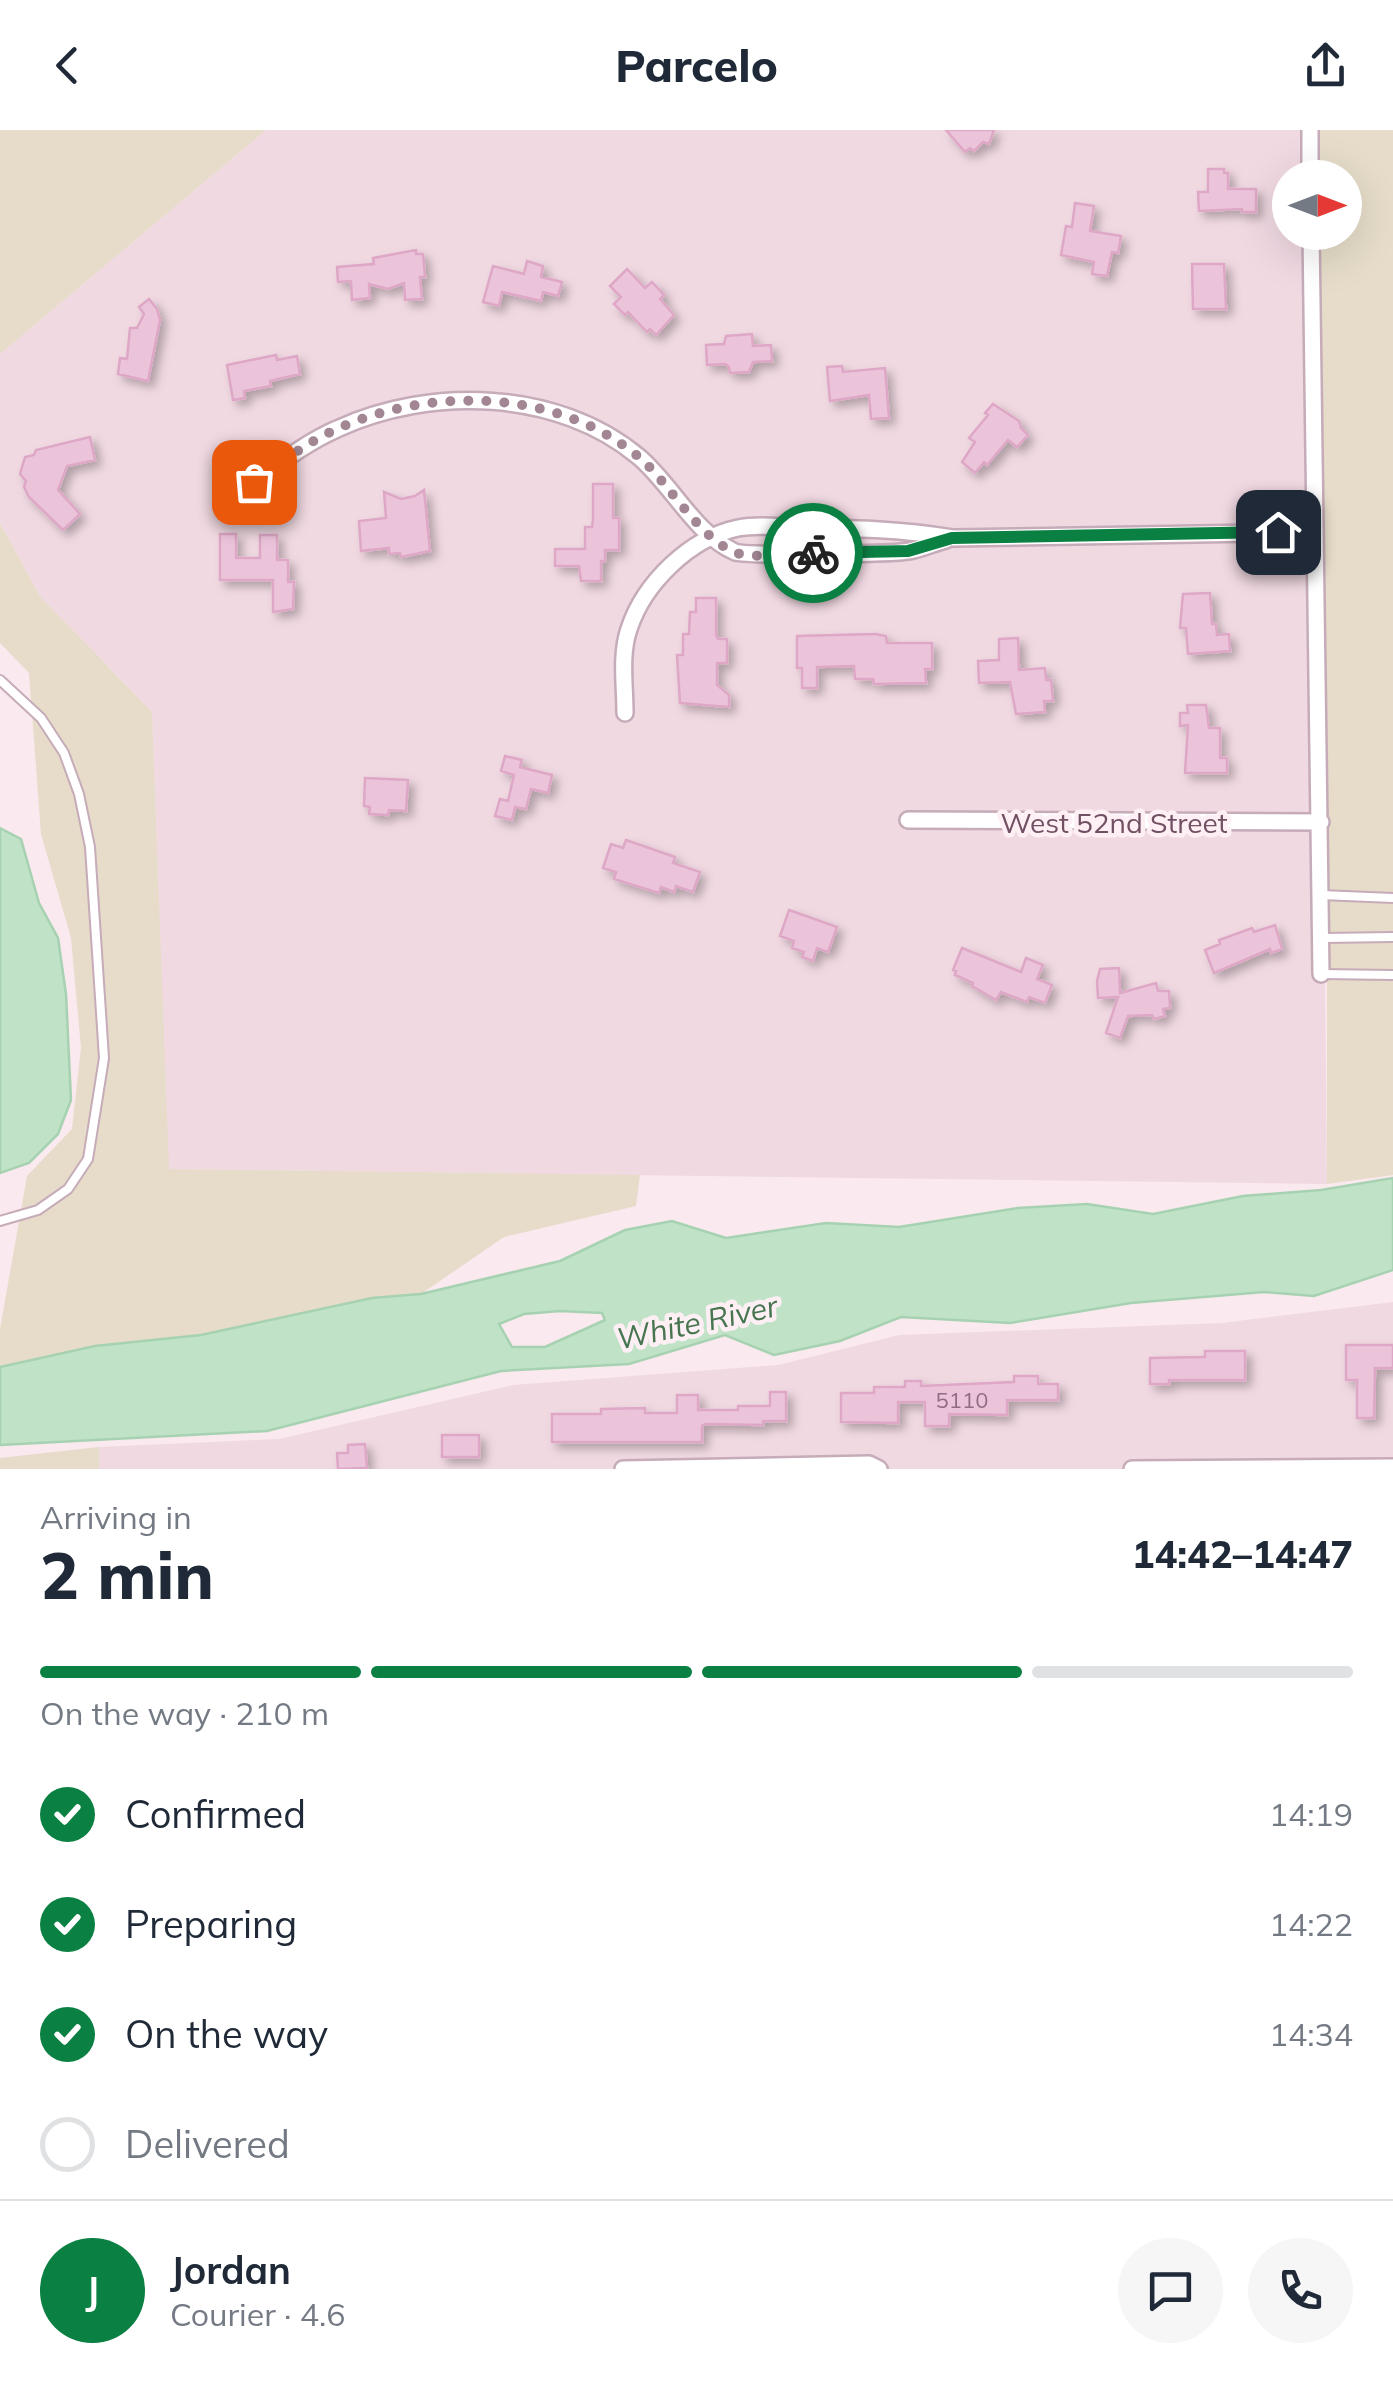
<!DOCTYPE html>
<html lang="en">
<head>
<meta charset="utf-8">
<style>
  :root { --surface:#fff; --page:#f6f6f7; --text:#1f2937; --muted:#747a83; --line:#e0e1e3; --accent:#0b8043 }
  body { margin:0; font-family:Mulish,sans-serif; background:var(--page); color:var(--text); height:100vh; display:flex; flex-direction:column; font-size:38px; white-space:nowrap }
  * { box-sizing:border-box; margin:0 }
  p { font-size:32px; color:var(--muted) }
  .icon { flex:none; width:55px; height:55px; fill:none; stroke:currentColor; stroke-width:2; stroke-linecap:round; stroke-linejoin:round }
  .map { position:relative; height:1339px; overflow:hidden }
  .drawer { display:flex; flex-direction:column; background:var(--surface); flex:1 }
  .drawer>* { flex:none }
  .needle { width:65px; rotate:90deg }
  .controls { position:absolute; left:1272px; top:30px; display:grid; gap:20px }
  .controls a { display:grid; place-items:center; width:90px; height:90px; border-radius:50%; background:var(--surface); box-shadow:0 10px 40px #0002; font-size:50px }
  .pin { position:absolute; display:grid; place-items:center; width:85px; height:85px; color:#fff; margin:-42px; border-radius:20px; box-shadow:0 5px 15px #0006 }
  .courier { position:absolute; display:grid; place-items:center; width:100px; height:100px; margin:-50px; border:8px solid #0b8043; border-radius:50%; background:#fff; color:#222; box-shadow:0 2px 12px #0007 }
  .summary em { font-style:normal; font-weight:800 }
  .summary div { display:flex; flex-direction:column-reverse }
  .summary { display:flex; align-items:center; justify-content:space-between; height:170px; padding:0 40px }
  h1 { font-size:65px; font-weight:800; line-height:75px }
  .bar { display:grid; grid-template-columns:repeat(4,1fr); gap:15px 10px; align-content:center; height:120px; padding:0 40px }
  .bar i { height:12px; border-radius:8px; background:var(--line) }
  .bar .on { background:var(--accent) }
  .bar p { grid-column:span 4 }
  .line { display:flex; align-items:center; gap:25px; padding:0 40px; border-top:2px solid var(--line) }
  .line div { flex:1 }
  .round { display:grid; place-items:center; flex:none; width:105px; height:105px; border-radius:52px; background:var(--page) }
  ol { padding:0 40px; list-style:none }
  li { display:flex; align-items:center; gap:30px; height:110px }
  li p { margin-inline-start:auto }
  li .icon { padding:10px; border-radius:50%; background:var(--accent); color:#fff; stroke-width:4 }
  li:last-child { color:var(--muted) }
  li i { width:55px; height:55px; border:5px solid var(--line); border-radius:50% }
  header { display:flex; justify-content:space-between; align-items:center; height:130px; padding:0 40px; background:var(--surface); font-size:45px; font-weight:800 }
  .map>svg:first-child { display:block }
  .residential { fill:#f1d9e2 }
  .green { fill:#e6dcc9 }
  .water { fill:#c0e2c7; stroke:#a7d2b1; stroke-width:2.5; fill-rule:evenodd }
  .building { fill:#ecc4da; stroke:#dda7c5; stroke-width:2.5; filter:url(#shadow) }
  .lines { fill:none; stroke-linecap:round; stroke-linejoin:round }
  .service-casing { stroke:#c6abb8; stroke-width:12 }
  .minor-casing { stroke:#c6abb8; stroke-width:20 }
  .service { stroke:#fff; stroke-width:8 }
  .minor { stroke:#fff; stroke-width:15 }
  .done { stroke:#a28694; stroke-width:10; stroke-dasharray:0 18 }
  .route { stroke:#0b8043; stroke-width:12 }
  .labels { text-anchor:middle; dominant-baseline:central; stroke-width:9; stroke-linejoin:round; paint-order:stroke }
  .number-label { font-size:22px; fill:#906d81 }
  .street-label { font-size:28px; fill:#725063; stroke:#fdeff4 }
  .water-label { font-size:30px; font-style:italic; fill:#467550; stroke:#fdeff4 }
</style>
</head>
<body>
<header><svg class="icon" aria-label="back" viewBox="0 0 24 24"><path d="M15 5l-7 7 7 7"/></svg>Parcelo<svg class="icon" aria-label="share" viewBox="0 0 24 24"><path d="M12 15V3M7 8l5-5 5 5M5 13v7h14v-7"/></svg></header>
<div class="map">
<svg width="1393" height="1339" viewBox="0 0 1393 1339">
  <defs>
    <filter id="shadow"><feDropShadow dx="5.5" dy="5.5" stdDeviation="5" flood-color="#0004"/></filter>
  </defs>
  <rect width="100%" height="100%" fill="#fae9ef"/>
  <path class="residential" d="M 266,0 L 1317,0 L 1317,47 L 1290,48 L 1290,102 L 1318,103 L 1327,1054 L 168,1039 L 152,582 L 40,466 L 0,393 L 0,224 Z
    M 1393,1172 L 1393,1339 L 99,1339 L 99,1317 L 279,1309 L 513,1255 L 778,1235 L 899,1205 L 1222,1193 Z"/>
  <path class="green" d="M 0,0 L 266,0 L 0,224 Z
    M 1318,0 L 1393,0 L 1393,1045 L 1327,1054 L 1327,683 L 1320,103 L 1345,102 L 1345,48 L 1319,47 Z
    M 0,393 L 40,466 L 152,582 L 169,1039 L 640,1045 L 636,1076 L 504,1107 L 421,1164 L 372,1168 L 201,1205 L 95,1216 L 0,1237 L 0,1199 L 27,1046 L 72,999 L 81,918 L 71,808 L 41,704 L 29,543 L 0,513 Z
    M 99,1317 L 99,1339 L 0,1339 L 0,1328 Z"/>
  <path class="water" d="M 0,698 L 21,709 L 39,773 L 58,808 L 66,864 L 71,970 L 58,1004 L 29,1033 L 0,1043 Z
    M 1393,1048 L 1393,1140 L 1314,1166 L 1264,1162 L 1131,1173 L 1010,1193 L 901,1187 L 840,1211 L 774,1225 L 725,1205 L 629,1234 L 501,1241 L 267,1301 L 0,1315 L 0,1237 L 95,1216 L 201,1205 L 372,1168 L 421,1164 L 560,1131 L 625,1100 L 672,1091 L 726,1108 L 826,1093 L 899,1097 L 1018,1078 L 1087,1074 L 1153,1084 L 1243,1066 L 1321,1060 ZM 560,1181 L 602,1183 L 605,1190 L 545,1217 L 512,1217 L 499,1194 L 524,1184 Z"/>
  <path class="building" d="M 946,0 L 994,0 L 989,14 L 983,12 L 974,21 L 970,18 L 965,22 Z
    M 1208,39 L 1224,39 L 1224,43 L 1228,43 L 1228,59 L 1256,59 L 1256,82 L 1242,82 L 1242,79 L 1199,81 L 1198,62 L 1208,62 Z
    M 1075,73 L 1094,76 L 1090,101 L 1121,106 L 1118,123 L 1112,122 L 1107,146 L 1092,144 L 1094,132 L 1061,125 L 1066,96 L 1072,97 Z
    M 416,120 L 416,124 L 423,124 L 425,147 L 420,147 L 422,169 L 405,170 L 404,153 L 388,159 L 369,154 L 370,168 L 352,170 L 351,151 L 338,152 L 337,137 L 374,134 L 373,128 Z
    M 527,131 L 543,136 L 541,147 L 562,152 L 558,166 L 543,162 L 541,171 L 502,162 L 499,176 L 483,172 L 493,136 L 524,144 Z
    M 1192,134 L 1224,134 L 1226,179 L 1193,179 Z
    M 627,139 L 645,158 L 652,152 L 664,165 L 660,169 L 674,185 L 656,205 L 650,199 L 647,202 L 628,182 L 625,185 L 614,174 L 621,167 L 610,156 Z
    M 149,169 L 157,179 L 160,190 L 148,251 L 118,244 L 120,228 L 127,229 L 130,198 L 137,198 L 144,184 L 139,177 Z
    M 752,204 L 753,216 L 771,215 L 772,231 L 753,232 L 749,242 L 730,243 L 729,237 L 725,234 L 707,235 L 706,215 L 724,214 L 726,206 Z
    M 276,225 L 277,230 L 297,226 L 300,244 L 270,251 L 271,256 L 244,261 L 245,268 L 233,270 L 227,235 Z
    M 842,236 L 843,242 L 885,238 L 889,288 L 871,289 L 869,265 L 830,271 L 827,237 Z
    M 993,274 L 1019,291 L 1021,298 L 1028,305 L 1017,317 L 1008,310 L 987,335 L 984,332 L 975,343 L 962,332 L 975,312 L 969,308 L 988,285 L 985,283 Z
    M 90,307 L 95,330 L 67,336 L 58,360 L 80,384 L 63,400 L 29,367 L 24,357 L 26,351 L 20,344 L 25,327 L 34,325 L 36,320 Z
    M 593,354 L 613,354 L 613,388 L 619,388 L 619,420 L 605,420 L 605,431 L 601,431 L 601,451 L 581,451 L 579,436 L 555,436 L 555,419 L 585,419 L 585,397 L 592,397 L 593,390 Z
    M 424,360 L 430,421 L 401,427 L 400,423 L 389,424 L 389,418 L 361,421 L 359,391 L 386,388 L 384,362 L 401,369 L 415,366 Z
    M 220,404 L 236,404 L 236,428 L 260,428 L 260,405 L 277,405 L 277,430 L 288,430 L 288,452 L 294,452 L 293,479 L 273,482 L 273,450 L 220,450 Z
    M 1210,463 L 1212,494 L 1216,494 L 1217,505 L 1229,504 L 1230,521 L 1188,524 L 1186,498 L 1180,498 L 1183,464 Z
    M 696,468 L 716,468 L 716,505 L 718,509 L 727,509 L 727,533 L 717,533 L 717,555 L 729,565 L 729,577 L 680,573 L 677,525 L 683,525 L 683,504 L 689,504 L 690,482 L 696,482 Z
    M 875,504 L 886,506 L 887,513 L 932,513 L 932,539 L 925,539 L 926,553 L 874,554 L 873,549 L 855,549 L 854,536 L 817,537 L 817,558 L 802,558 L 802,538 L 797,538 L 797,506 Z
    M 1018,508 L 1019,540 L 1045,538 L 1046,550 L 1051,550 L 1053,571 L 1044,571 L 1045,582 L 1016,584 L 1010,552 L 979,553 L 978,531 L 999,530 L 999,509 Z
    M 1187,575 L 1206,575 L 1209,598 L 1220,598 L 1220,628 L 1227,628 L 1227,643 L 1185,643 L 1188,595 L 1180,596 L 1180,583 L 1188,583 Z
    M 505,626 L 522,630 L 520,637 L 552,645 L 548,663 L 531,659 L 526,679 L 515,677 L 512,690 L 495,686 L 500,669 L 508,671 L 514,645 L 501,641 Z
    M 365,648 L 408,650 L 406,681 L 389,680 L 388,685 L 369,684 L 370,677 L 364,676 Z
    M 626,710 L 675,727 L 673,733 L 700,742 L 693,762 L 676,756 L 674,762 L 661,757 L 659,763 L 614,749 L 616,742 L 603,738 L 611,714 L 623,718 Z
    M 789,780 L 837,797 L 828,822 L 817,818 L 813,831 L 802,827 L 804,822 L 792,818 L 794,811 L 780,806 Z
    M 1275,795 L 1282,819 L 1271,823 L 1270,819 L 1214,843 L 1205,820 L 1220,814 L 1219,810 L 1252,798 L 1254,802 Z
    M 962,818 L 1021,842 L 1026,828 L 1043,835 L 1037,849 L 1052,855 L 1045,873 L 1029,867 L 1027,872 L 1001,862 L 996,870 L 972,856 L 973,853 L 955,845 L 956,841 L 953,840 Z
    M 1119,838 L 1120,863 L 1156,853 L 1158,861 L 1169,861 L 1170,878 L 1163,879 L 1165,886 L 1154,889 L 1152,885 L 1128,886 L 1120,908 L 1106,903 L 1118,867 L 1098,868 L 1097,851 L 1100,839 Z
    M 1346,1215 L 1393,1215 L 1393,1238 L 1375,1238 L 1374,1288 L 1357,1288 L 1357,1250 L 1346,1250 Z
    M 1205,1221 L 1245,1221 L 1245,1250 L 1169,1250 L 1169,1254 L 1150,1254 L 1150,1228 L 1205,1227 Z
    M 1014,1246 L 1038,1246 L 1038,1254 L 1058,1254 L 1058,1270 L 1007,1270 L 1007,1285 L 949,1284 L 949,1296 L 925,1296 L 925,1272 L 898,1272 L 898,1293 L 841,1292 L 841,1263 L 874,1263 L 874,1257 L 905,1257 L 905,1251 L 921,1251 L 921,1256 L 1014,1252 Z
    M 770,1262 L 786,1262 L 786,1291 L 763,1291 L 763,1295 L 705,1294 L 702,1296 L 702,1312 L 552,1312 L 552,1284 L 601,1284 L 601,1279 L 645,1278 L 645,1283 L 677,1283 L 677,1265 L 698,1265 L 698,1280 L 738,1280 L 738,1276 L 770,1276 Z
    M 442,1305 L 479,1305 L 479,1327 L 442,1327 Z
    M 365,1314 L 367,1338 L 338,1339 L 337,1323 L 348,1323 L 348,1315 Z"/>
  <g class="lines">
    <defs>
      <path id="service" d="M 0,550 L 41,588 L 64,623 L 79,664 L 90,717 L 104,928 L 88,1029 L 68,1059 L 38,1080 L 0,1091
        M 1321,765 L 1393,768
        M 1323,808 L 1393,807
        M 1321,844 L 1393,845"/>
      <path id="minor" d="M 1310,0 L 1310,48
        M 1311,102 L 1321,844
        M 254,352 C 280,333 307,312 337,299 C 430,256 558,259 639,327 C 672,355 695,404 735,422 C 745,426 893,424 909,421 C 921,419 934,413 946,410
        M 625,583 C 625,555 620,525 629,499 C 644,453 690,408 738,398 C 757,394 780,397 799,398 C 851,398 901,399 953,408 L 1315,402
        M 908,690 L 1321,692
        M 623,1339 L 869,1334 L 879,1339
        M 1132,1339 L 1393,1337"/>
    </defs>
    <use href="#service" class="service-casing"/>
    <use href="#minor" class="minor-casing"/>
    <use href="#service" class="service"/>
    <use href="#minor" class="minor"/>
  </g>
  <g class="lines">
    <path class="done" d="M 254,352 C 281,333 307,312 337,299 C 431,256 559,259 640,328 C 669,353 701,411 737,423 C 753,429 794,423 813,423"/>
    <path class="route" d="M 813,423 L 908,421 L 952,408 L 1278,402"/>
  </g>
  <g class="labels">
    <g class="number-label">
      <text x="962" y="1270">5110</text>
    </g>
    <g class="street-label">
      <text x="1114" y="692">West 52nd Street</text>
    </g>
    <g class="water-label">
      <text transform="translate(697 1192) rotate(-12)">White River</text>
    </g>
  </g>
</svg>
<div class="controls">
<a><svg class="needle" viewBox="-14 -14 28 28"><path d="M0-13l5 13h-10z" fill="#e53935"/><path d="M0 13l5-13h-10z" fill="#747a83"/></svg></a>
</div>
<div class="pin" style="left:254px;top:352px;background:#ea580c"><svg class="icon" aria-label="bag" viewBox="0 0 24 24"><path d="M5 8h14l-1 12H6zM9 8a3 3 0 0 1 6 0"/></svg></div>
<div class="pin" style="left:1278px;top:402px;background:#1f2937"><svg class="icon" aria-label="home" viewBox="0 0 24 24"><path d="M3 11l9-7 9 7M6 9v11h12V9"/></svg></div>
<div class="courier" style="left:813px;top:423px"><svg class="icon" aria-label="bike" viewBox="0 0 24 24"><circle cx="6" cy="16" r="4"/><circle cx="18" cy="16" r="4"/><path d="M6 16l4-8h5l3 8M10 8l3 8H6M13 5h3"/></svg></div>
</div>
<section class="drawer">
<div class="summary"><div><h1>2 min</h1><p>Arriving in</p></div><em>14:42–14:47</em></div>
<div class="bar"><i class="on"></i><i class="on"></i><i class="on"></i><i></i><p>On the way · 210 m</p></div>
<ol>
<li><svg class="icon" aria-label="check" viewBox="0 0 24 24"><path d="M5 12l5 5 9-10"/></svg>Confirmed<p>14:19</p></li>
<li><svg class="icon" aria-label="check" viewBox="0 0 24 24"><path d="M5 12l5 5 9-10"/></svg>Preparing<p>14:22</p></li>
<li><svg class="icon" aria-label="check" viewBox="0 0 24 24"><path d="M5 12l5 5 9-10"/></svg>On the way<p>14:34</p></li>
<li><i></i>Delivered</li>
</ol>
<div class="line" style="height:180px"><b class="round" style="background:var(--accent);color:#fff">J</b><div><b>Jordan</b><p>Courier · 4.6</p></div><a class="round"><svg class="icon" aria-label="chat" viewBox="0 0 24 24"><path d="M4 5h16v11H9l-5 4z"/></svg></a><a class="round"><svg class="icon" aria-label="phone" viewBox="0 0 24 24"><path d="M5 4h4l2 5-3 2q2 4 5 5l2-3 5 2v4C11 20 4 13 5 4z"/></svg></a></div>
</section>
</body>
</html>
